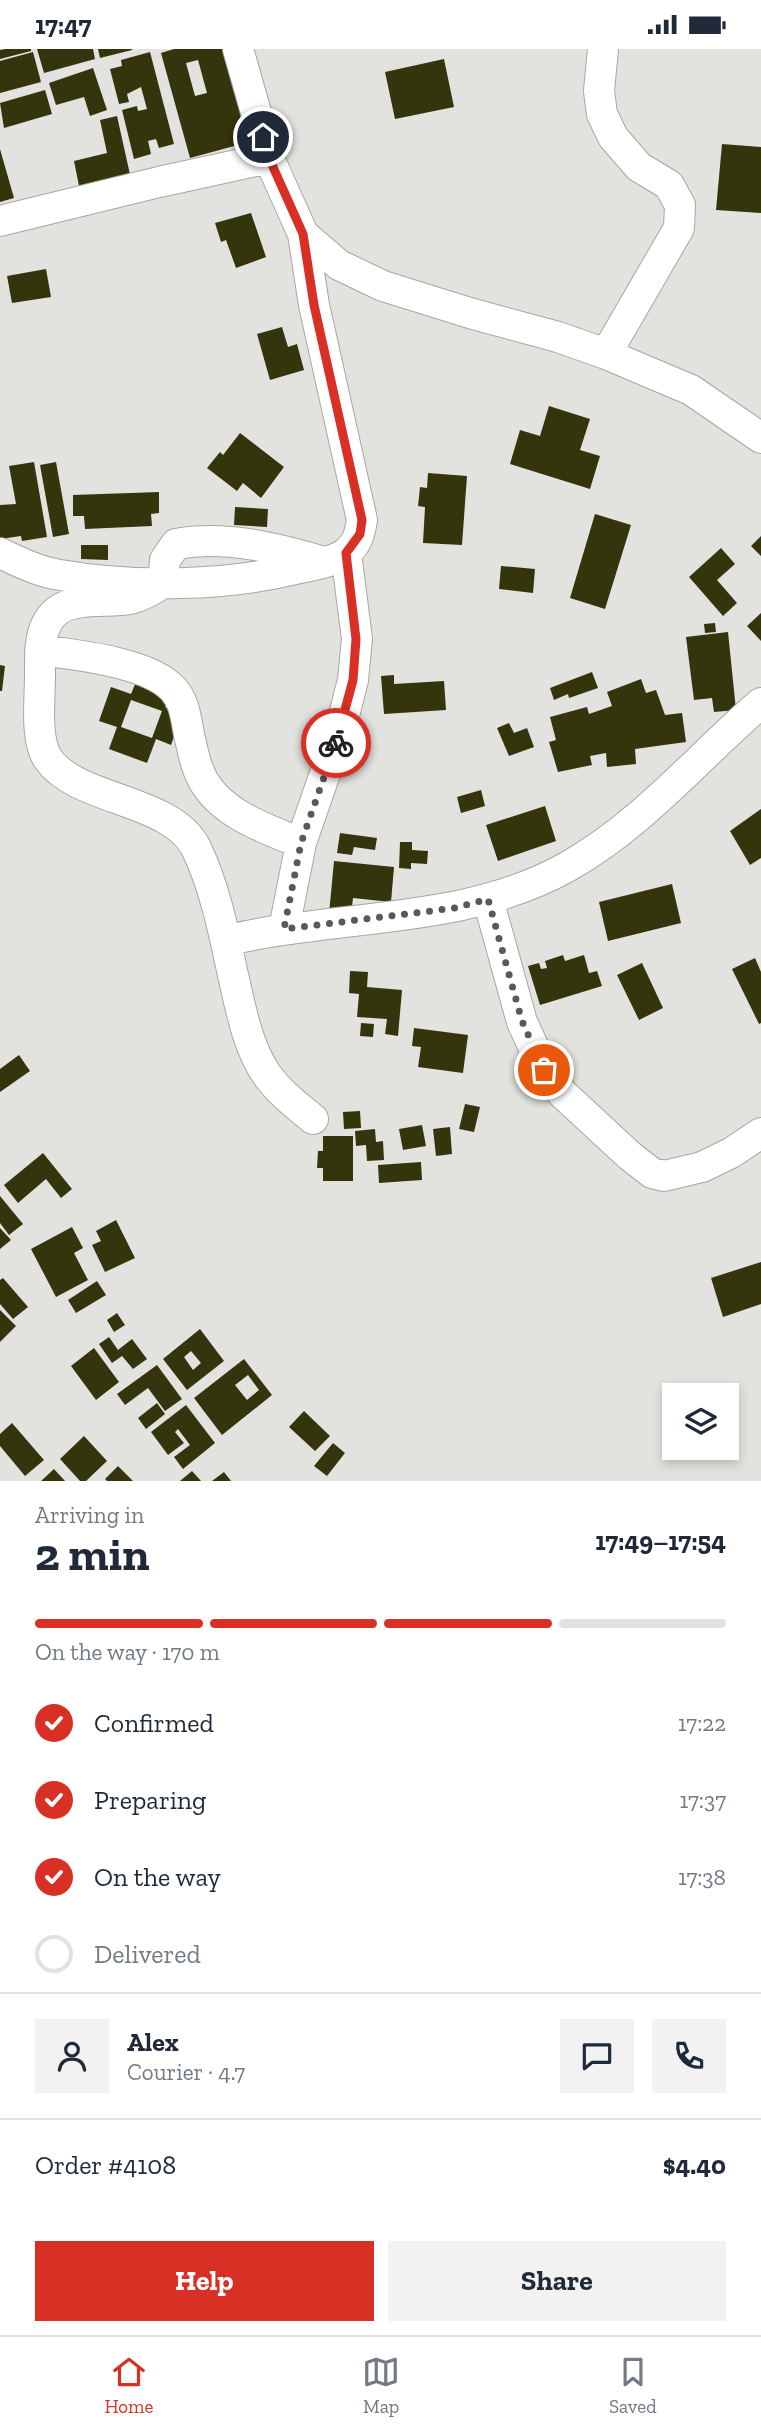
<!DOCTYPE html>
<html lang="en">
<head>
<meta charset="utf-8">
<style>
  :root { --surface:#fff; --page:#f2f2f3; --text:#1f2937; --muted:#747a83; --line:#e0e1e3; --accent:#d93025 }
  body { margin:0; font-family:"Zilla Slab",serif; background:var(--page); color:var(--text); height:100vh; display:flex; flex-direction:column; font-size:26px; white-space:nowrap }
  * { box-sizing:border-box; margin:0 }
  p { font-size:23px; color:var(--muted) }
  .icon { flex:none; width:38px; height:38px; fill:none; stroke:currentColor; stroke-width:2; stroke-linecap:round; stroke-linejoin:round }
  .map { position:relative; height:1432px; overflow:hidden }
  .sheet { display:flex; flex-direction:column; background:var(--surface); flex:1 }
  .sheet>* { flex:none }
  .tools { position:absolute; left:662px; top:1334px; display:grid; gap:14px }
  .tools a { display:grid; place-items:center; width:77px; height:77px; border-radius:0px; background:var(--surface); box-shadow:0 4px 10px #0003; font-size:35px }
  .pin { position:absolute; display:grid; place-items:center; width:60px; height:60px; color:#fff; margin:-30px; border:4px solid #fff; border-radius:50%; box-shadow:0 2px 7px #0007 }
  .courier { position:absolute; display:grid; place-items:center; width:70px; height:70px; margin:-35px; border:5px solid #d93025; border-radius:50%; background:#fff; color:#222; box-shadow:0 2px 9px #0007 }
  .summary em { font-style:normal; font-weight:800 }
  .summary div { display:flex; flex-direction:column-reverse }
  .summary { display:flex; align-items:center; justify-content:space-between; height:119px; padding:0 35px }
  h1 { font-size:46px; font-weight:800; line-height:52px }
  .bar { display:grid; grid-template-columns:repeat(4,1fr); gap:10px 7px; align-content:center; height:84px; padding:0 35px }
  .bar i { height:9px; border-radius:5px; background:var(--line) }
  .bar .selected { background:var(--accent) }
  .bar p { grid-column:span 4 }
  .line { display:flex; align-items:center; gap:18px; padding:0 35px; border-top:2px solid var(--line) }
  .line div { flex:1 }
  .round { display:grid; place-items:center; flex:none; width:74px; height:74px; border-radius:0px; background:var(--page) }
  ol { padding:0 35px; list-style:none }
  li { display:flex; align-items:center; gap:21px; height:77px }
  li p { margin-inline-start:auto }
  li .icon { padding:7px; border-radius:50%; background:var(--accent); color:#fff; stroke-width:4 }
  li:last-child { color:var(--muted) }
  li i { width:38px; height:38px; border:4px solid var(--line); border-radius:50% }
  .action { display:flex; gap:14px; margin-top:auto; padding:14px 35px }
  .action a { flex:1; height:80px; border-radius:0px; background:var(--accent); color:#fff; font-size:28px; font-weight:800; line-height:80px; text-align:center }
  .action a+a { background:var(--page); color:var(--text) }
  .status { display:flex; justify-content:space-between; align-items:center; height:49px; padding:0 35px; background:var(--surface); direction:ltr }
  .status svg { height:19px; fill:currentColor }
  .tabs { display:flex; justify-content:space-around; align-items:center; height:98px; border-top:2px solid var(--line); background:var(--surface); font-size:19px; color:var(--muted) }
  .tabs a { display:grid; justify-items:center; gap:4px }
  .tabs .selected { color:var(--accent) }
  .map>svg:first-child { display:block }
  .building { fill:#34350c; fill-rule:evenodd }
  .lines { fill:none; stroke-linecap:round; stroke-linejoin:round }
  .minor-casing { stroke:#a6a7a3; stroke-width:32 }
  .minor { stroke:#fff; stroke-width:30 }
  .done { stroke:#595957; stroke-width:7; stroke-dasharray:0 12.6 }
  .route { stroke:#d93025; stroke-width:9 }
</style>
</head>
<body>
<div class="status"><b>17:47</b><svg viewBox="0 0 49 12"><path d="M0 12V9h3v3zM5 12V6h3v6zM10 12V3h3v9zM15 12V0h3v12zM26 1h20v11H26zM47 4h2v5h-2z"/></svg></div>
<div class="map">
<svg width="761" height="1432" viewBox="0 0 761 1432">
  <rect width="100%" height="100%" fill="#e2e3df"/>
  <path class="building" d="M 5,0 L 31,0 L 31,2 L 0,10 L 0,1 Z
    M 37,0 L 93,0 L 95,10 L 44,24 Z
    M 98,0 L 132,0 L 132,1 L 100,9 Z
    M 174,0 L 223,0 L 249,93 L 190,109 L 161,4 ZM 198,11 L 207,44 L 195,47 L 186,14 Z
    M 33,3 L 41,33 L 0,44 L 0,12 Z
    M 150,3 L 174,95 L 159,99 L 156,90 L 148,92 L 151,105 L 134,110 L 122,61 L 137,57 L 138,62 L 147,60 L 141,38 L 127,45 L 129,53 L 119,55 L 110,20 L 122,17 L 121,11 Z
    M 444,10 L 454,58 L 395,70 L 385,23 Z
    M 93,19 L 107,61 L 90,67 L 84,48 L 56,56 L 49,34 Z
    M 45,41 L 52,65 L 4,79 L 0,54 Z
    M 117,67 L 131,130 L 80,142 L 74,112 L 107,104 L 100,71 Z
    M 722,95 L 761,98 L 761,164 L 716,161 Z
    M 0,100 L 14,149 L 0,153 Z
    M 251,164 L 266,208 L 236,219 L 226,191 L 221,193 L 215,174 Z
    M 46,220 L 51,248 L 12,254 L 7,227 Z
    M 282,278 L 288,298 L 297,295 L 304,321 L 270,331 L 257,285 Z
    M 549,357 L 590,370 L 580,401 L 600,407 L 590,440 L 510,415 L 520,381 L 540,387 Z
    M 240,384 L 284,418 L 261,449 L 243,434 L 237,442 L 207,419 L 220,403 L 223,406 Z
    M 34,413 L 47,488 L 22,492 L 21,487 L 0,490 L 0,456 L 16,455 L 9,417 Z
    M 56,413 L 69,485 L 53,488 L 40,416 Z
    M 428,424 L 467,427 L 462,496 L 423,494 L 425,458 L 418,457 L 420,438 L 427,439 Z
    M 159,443 L 159,464 L 151,465 L 152,477 L 85,480 L 84,467 L 73,467 L 73,446 Z
    M 235,458 L 268,460 L 267,478 L 234,476 Z
    M 595,465 L 631,476 L 605,560 L 570,549 Z
    M 761,487 L 761,507 L 751,497 Z
    M 81,496 L 108,496 L 108,511 L 81,510 Z
    M 721,499 L 735,515 L 717,531 L 737,554 L 723,567 L 689,528 Z
    M 501,517 L 535,520 L 533,544 L 499,540 Z
    M 761,564 L 761,592 L 747,577 Z
    M 715,574 L 716,583 L 705,584 L 704,575 Z
    M 728,583 L 736,661 L 714,663 L 712,649 L 694,651 L 686,588 Z
    M 0,616 L 5,617 L 2,642 L 0,642 Z
    M 592,623 L 598,639 L 569,649 L 568,645 L 554,651 L 550,639 Z
    M 394,626 L 394,635 L 444,632 L 446,661 L 384,665 L 381,627 Z
    M 641,630 L 646,644 L 656,641 L 665,666 L 682,664 L 686,693 L 635,700 L 636,715 L 607,718 L 606,704 L 590,707 L 592,716 L 558,723 L 549,693 L 556,691 L 550,668 L 587,658 L 589,665 L 612,657 L 607,643 Z
    M 136,633 L 169,645 L 165,658 L 182,665 L 171,696 L 156,690 L 147,714 L 109,700 L 117,678 L 99,672 L 111,638 L 131,645 ZM 131,651 L 162,662 L 152,689 L 121,678 Z
    M 509,674 L 514,684 L 527,679 L 534,698 L 509,707 L 497,679 Z
    M 481,741 L 485,757 L 461,764 L 457,748 Z
    M 545,757 L 556,792 L 498,812 L 486,776 Z
    M 761,760 L 761,809 L 750,816 L 730,782 Z
    M 340,784 L 377,789 L 375,801 L 354,798 L 352,806 L 337,804 Z
    M 400,793 L 412,793 L 412,801 L 428,802 L 427,815 L 411,814 L 411,820 L 399,819 Z
    M 334,812 L 394,818 L 391,853 L 353,849 L 351,867 L 329,865 Z
    M 672,835 L 681,874 L 608,892 L 599,853 Z
    M 563,906 L 565,912 L 584,906 L 589,924 L 597,922 L 602,937 L 540,956 L 528,917 L 539,914 L 541,920 L 547,919 L 545,912 Z
    M 755,909 L 761,923 L 761,974 L 759,975 L 732,920 Z
    M 642,914 L 663,959 L 639,971 L 617,926 Z
    M 350,922 L 368,923 L 367,938 L 402,941 L 398,987 L 385,985 L 387,970 L 357,968 L 359,945 L 349,944 Z
    M 361,974 L 374,975 L 373,988 L 360,987 Z
    M 414,979 L 468,986 L 463,1024 L 418,1018 L 421,998 L 412,997 Z
    M 19,1006 L 30,1022 L 0,1043 L 0,1020 Z
    M 465,1055 L 480,1058 L 474,1083 L 459,1080 Z
    M 360,1062 L 361,1079 L 344,1080 L 343,1063 Z
    M 422,1076 L 426,1097 L 403,1101 L 399,1080 Z
    M 450,1078 L 452,1105 L 436,1107 L 433,1080 Z
    M 375,1080 L 376,1093 L 383,1092 L 384,1111 L 367,1112 L 366,1096 L 356,1097 L 355,1082 Z
    M 323,1087 L 353,1087 L 353,1132 L 323,1132 L 323,1119 L 317,1119 L 318,1102 L 323,1102 Z
    M 43,1104 L 72,1140 L 61,1149 L 46,1130 L 18,1154 L 4,1136 Z
    M 421,1113 L 422,1131 L 379,1134 L 378,1116 Z
    M 0,1147 L 23,1175 L 9,1186 L 0,1174 Z
    M 116,1171 L 135,1209 L 105,1223 L 92,1196 L 101,1192 L 96,1182 Z
    M 72,1178 L 83,1199 L 74,1204 L 88,1231 L 56,1248 L 31,1200 Z
    M 0,1179 L 11,1191 L 0,1200 Z
    M 761,1213 L 761,1255 L 723,1268 L 711,1229 Z
    M 3,1229 L 28,1258 L 13,1270 L 0,1255 L 0,1231 Z
    M 97,1232 L 106,1246 L 76,1264 L 68,1251 Z
    M 0,1261 L 16,1277 L 0,1293 Z
    M 117,1264 L 125,1276 L 114,1283 L 107,1271 Z
    M 200,1280 L 224,1312 L 187,1341 L 163,1310 ZM 191,1302 L 201,1314 L 193,1321 L 184,1308 Z
    M 109,1288 L 118,1301 L 132,1290 L 147,1310 L 133,1320 L 122,1307 L 112,1314 L 99,1295 Z
    M 94,1299 L 119,1333 L 96,1351 L 71,1317 Z
    M 244,1310 L 272,1346 L 222,1386 L 194,1349 ZM 248,1326 L 259,1341 L 247,1351 L 235,1336 Z
    M 157,1316 L 182,1350 L 165,1362 L 148,1339 L 125,1356 L 117,1345 Z
    M 157,1354 L 165,1365 L 146,1380 L 138,1369 Z
    M 186,1356 L 215,1394 L 183,1420 L 174,1408 L 190,1396 L 178,1380 L 175,1383 L 184,1394 L 168,1406 L 151,1383 Z
    M 304,1362 L 330,1387 L 315,1402 L 289,1378 Z
    M 12,1374 L 44,1411 L 25,1427 L 0,1397 L 0,1385 Z
    M 84,1387 L 107,1412 L 86,1432 L 80,1432 L 60,1410 Z
    M 333,1394 L 345,1404 L 327,1427 L 314,1417 Z
    M 118,1417 L 133,1432 L 107,1432 L 105,1430 Z
    M 54,1420 L 65,1432 L 41,1432 Z
    M 192,1422 L 201,1432 L 180,1432 Z
    M 224,1423 L 231,1432 L 212,1432 Z"/>
  <g class="lines">
    <defs>
      <path id="minor" d="M 238,0 L 269,109 L 303,185 L 339,216 L 383,237 L 473,265 L 558,288 L 606,305 L 691,341 L 761,389
        M 603,0 L 599,42 L 602,65 L 613,88 L 639,118 L 669,136 L 680,156 L 679,179 L 606,305
        M 0,172 L 159,133 L 269,109
        M 0,504 C 19,513 39,523 60,526 C 134,539 228,537 300,519 C 315,516 333,513 346,504 C 357,496 360,484 362,471 L 314,256 L 303,185
        M 40,601 C 76,606 148,613 173,640 C 186,654 186,673 190,690 C 193,702 195,715 201,727 C 218,764 266,780 301,794
        M 488,850 L 522,973 L 544,1021 L 563,1045 L 630,1107 L 652,1124 L 664,1127 L 702,1118 L 731,1104 L 761,1084
        M 284,880 L 301,794 L 341,678 L 353,631 L 357,590 L 346,504
        M 226,891 C 245,888 264,883 283,881 C 380,866 479,867 567,818 C 642,776 697,709 761,654
        M 313,1070 C 296,1056 280,1044 267,1026 C 247,997 241,960 233,926 C 224,884 215,838 196,799 C 172,750 77,752 48,710 C 35,691 40,650 40,627 C 40,605 38,577 57,562 C 75,548 108,554 130,550 C 142,547 153,541 163,534 L 165,511 L 176,495 C 225,486 277,499 324,513"/>
    </defs>
    <use href="#minor" class="minor-casing"/>
    <use href="#minor" class="minor"/>
  </g>
  <g class="lines">
    <path class="done" d="M 336,694 L 301,794 L 284,880 L 455,859 L 488,850 L 522,972 L 544,1021"/>
    <path class="route" d="M 263,88 L 269,109 L 303,185 L 314,256 L 362,471 L 360,485 L 346,504 L 356,590 L 353,631 L 336,694"/>
  </g>
</svg>
<div class="tools">
<a><svg class="icon" aria-label="layers" viewBox="0 0 24 24"><path d="M12 4l9 5-9 5-9-5zM3 14l9 5 9-5"/></svg></a>
</div>
<div class="pin" style="left:544px;top:1021px;background:#ea580c"><svg class="icon" aria-label="bag" viewBox="0 0 24 24"><path d="M5 8h14l-1 12H6zM9 8a3 3 0 0 1 6 0"/></svg></div>
<div class="pin" style="left:263px;top:88px;background:#1f2937"><svg class="icon" aria-label="home" viewBox="0 0 24 24"><path d="M3 11l9-7 9 7M6 9v11h12V9"/></svg></div>
<div class="courier" style="left:336px;top:694px"><svg class="icon" aria-label="bike" viewBox="0 0 24 24"><circle cx="6" cy="16" r="4"/><circle cx="18" cy="16" r="4"/><path d="M6 16l4-8h5l3 8M10 8l3 8H6M13 5h3"/></svg></div>
</div>
<section class="sheet">
<div class="summary"><div><h1>2 min</h1><p>Arriving in</p></div><em>17:49–17:54</em></div>
<div class="bar"><i class="selected"></i><i class="selected"></i><i class="selected"></i><i></i><p>On the way · 170 m</p></div>
<ol>
<li><svg class="icon" aria-label="check" viewBox="0 0 24 24"><path d="M5 12l5 5 9-10"/></svg>Confirmed<p>17:22</p></li>
<li><svg class="icon" aria-label="check" viewBox="0 0 24 24"><path d="M5 12l5 5 9-10"/></svg>Preparing<p>17:37</p></li>
<li><svg class="icon" aria-label="check" viewBox="0 0 24 24"><path d="M5 12l5 5 9-10"/></svg>On the way<p>17:38</p></li>
<li><i></i>Delivered</li>
</ol>
<div class="line" style="height:126px"><a class="round"><svg class="icon" aria-label="person" viewBox="0 0 24 24"><circle cx="12" cy="8" r="4"/><path d="M4 21q1-7 8-7t8 7"/></svg></a><div><b>Alex</b><p>Courier · 4.7</p></div><a class="round"><svg class="icon" aria-label="chat" viewBox="0 0 24 24"><path d="M4 5h16v11H9l-5 4z"/></svg></a><a class="round"><svg class="icon" aria-label="phone" viewBox="0 0 24 24"><path d="M5 4h4l2 5-3 2q2 4 5 5l2-3 5 2v4C11 20 4 13 5 4z"/></svg></a></div>
<div class="line" style="height:91px"><div>Order #4108</div><b>$4.40</b></div>
<div class="action"><a>Help</a><a>Share</a></div>
</section>
<nav class="tabs">
<a class="selected"><svg class="icon" aria-label="home" viewBox="0 0 24 24"><path d="M3 11l9-7 9 7M6 9v11h12V9"/></svg>Home</a>
<a><svg class="icon" aria-label="map" viewBox="0 0 24 24"><path d="M3 6l6-2 6 2 6-2v14l-6 2-6-2-6 2zM9 4v14M15 6v14"/></svg>Map</a>
<a><svg class="icon" aria-label="saved" viewBox="0 0 24 24"><path d="M7 4h10v16l-5-4-5 4z"/></svg>Saved</a>
</nav>
</body>
</html>
